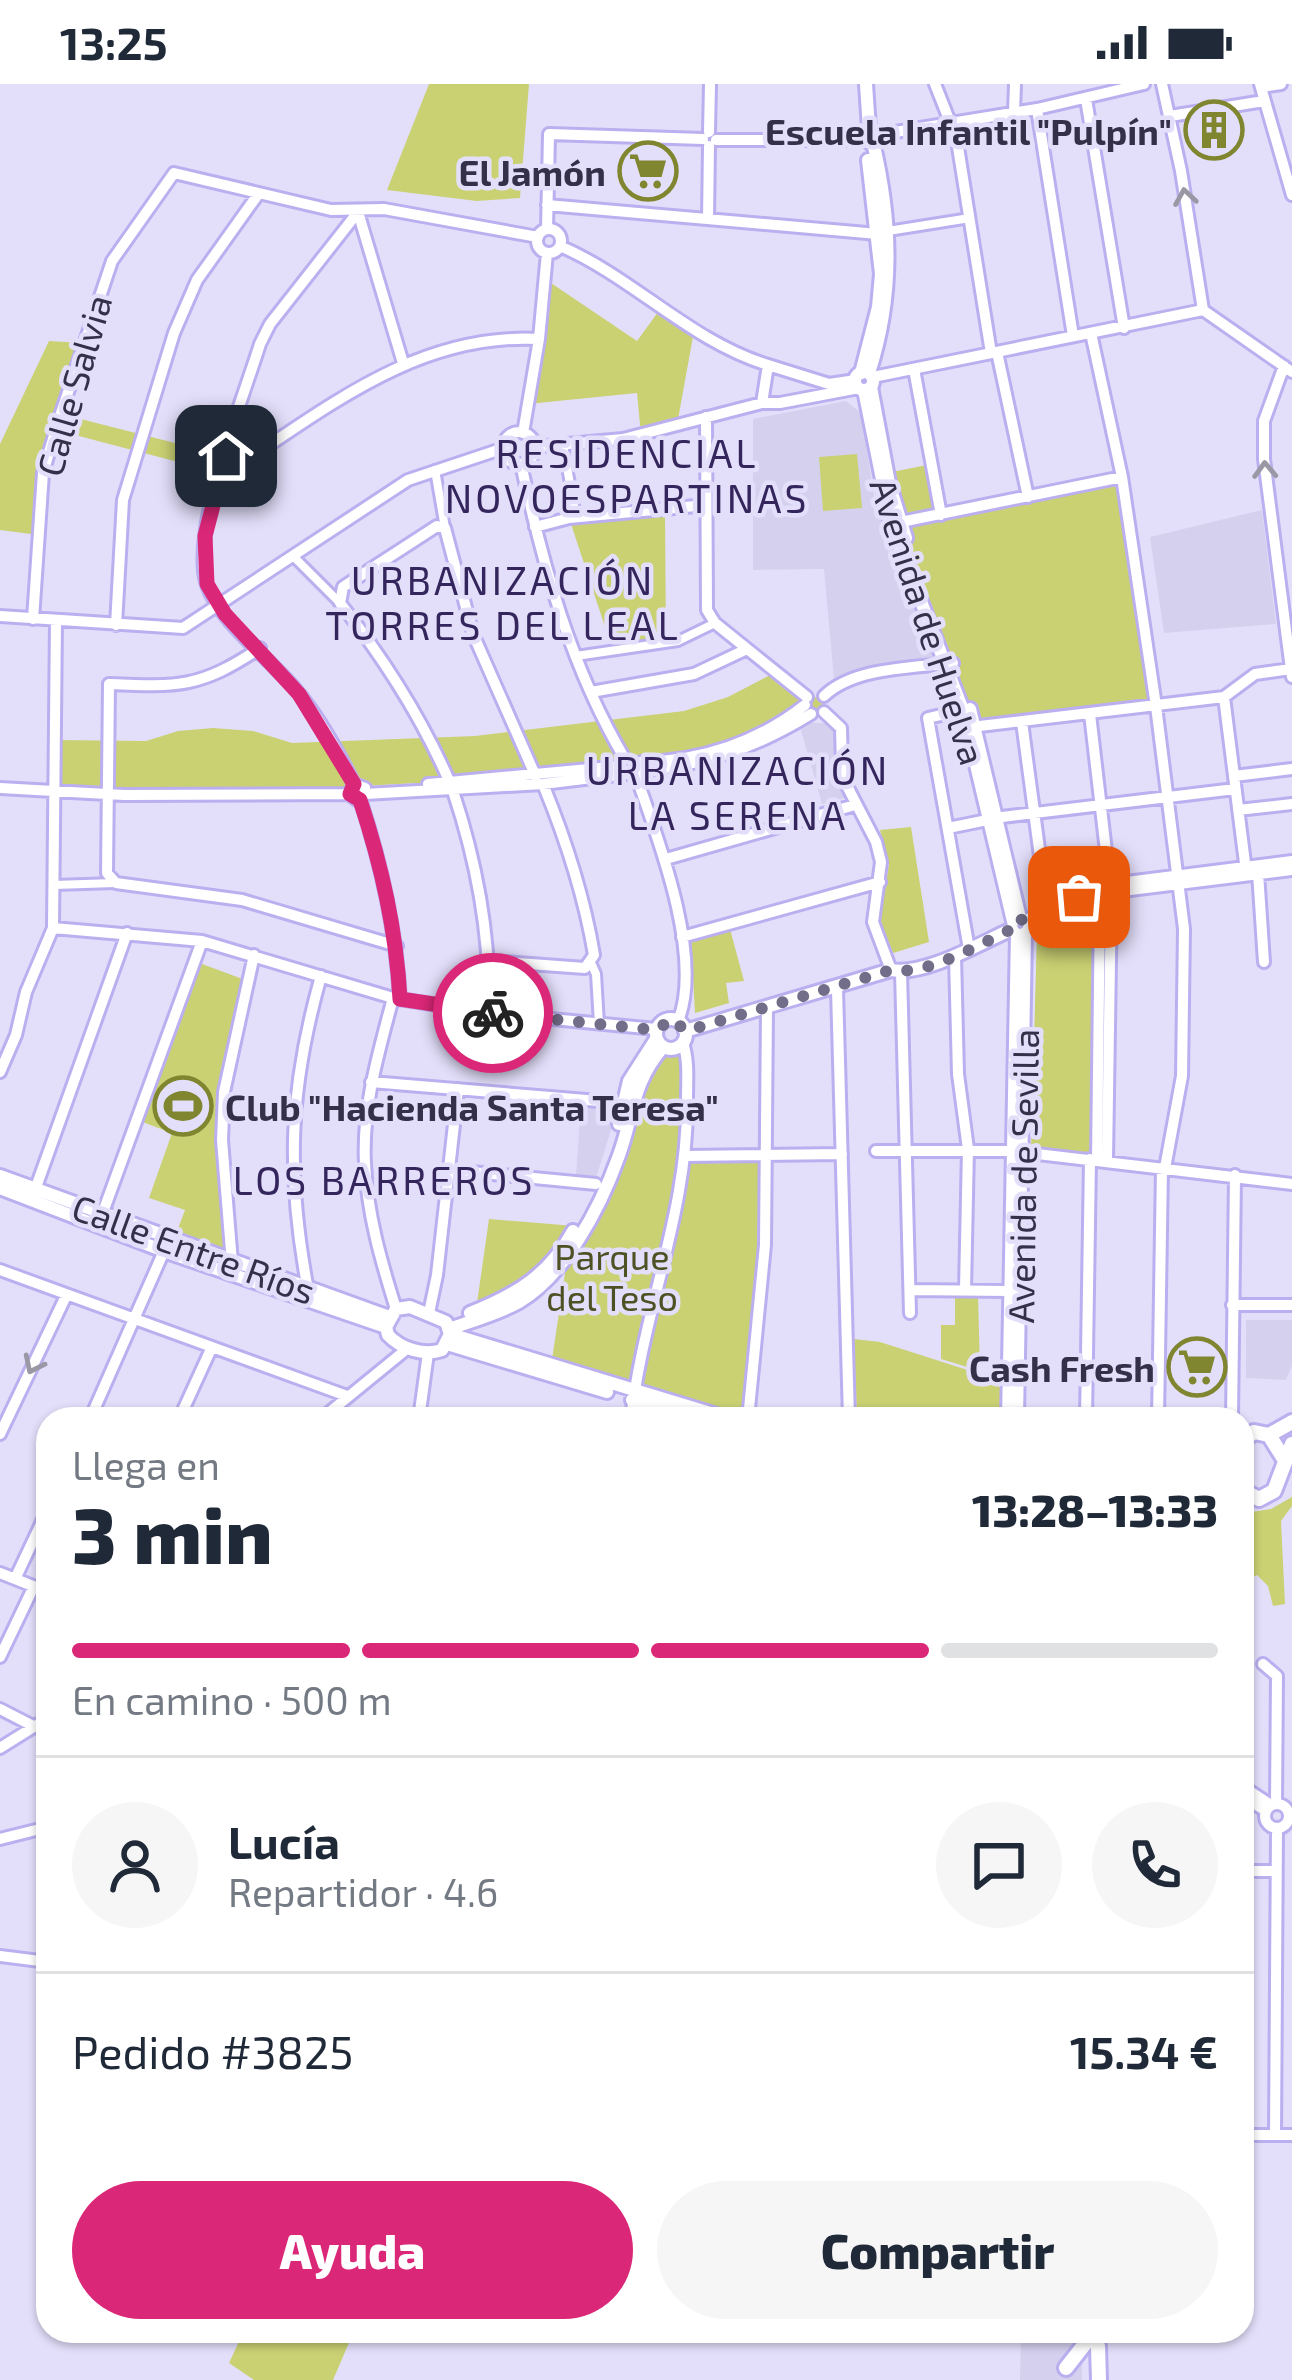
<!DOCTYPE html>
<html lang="es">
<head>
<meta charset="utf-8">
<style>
  :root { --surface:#fff; --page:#f6f6f7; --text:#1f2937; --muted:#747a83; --line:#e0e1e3; --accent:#db2777 }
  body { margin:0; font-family:"Exo 2",sans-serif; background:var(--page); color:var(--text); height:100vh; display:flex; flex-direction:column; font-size:45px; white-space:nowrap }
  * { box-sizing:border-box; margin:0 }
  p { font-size:39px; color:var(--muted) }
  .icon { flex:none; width:66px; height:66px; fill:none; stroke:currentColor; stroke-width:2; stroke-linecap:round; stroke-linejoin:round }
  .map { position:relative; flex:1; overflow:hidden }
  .sheet { position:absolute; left:36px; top:1323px; width:1218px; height:936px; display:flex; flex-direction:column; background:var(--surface); border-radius:36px; box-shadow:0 3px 9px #0004 }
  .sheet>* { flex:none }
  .pin { position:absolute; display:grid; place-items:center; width:102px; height:102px; color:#fff; margin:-51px; border-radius:24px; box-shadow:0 6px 18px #0006 }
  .courier { position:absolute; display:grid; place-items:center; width:120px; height:120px; margin:-60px; border:9px solid #db2777; border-radius:50%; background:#fff; color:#222; box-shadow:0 3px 15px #0007 }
  .head em { font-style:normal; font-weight:800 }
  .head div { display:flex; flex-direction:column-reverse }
  .head { display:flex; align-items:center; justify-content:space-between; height:204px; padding:0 36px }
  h1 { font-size:78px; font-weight:800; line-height:90px }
  .bar { display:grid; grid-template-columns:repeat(4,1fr); gap:18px 12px; align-content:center; height:144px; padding:0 36px }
  .bar i { height:15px; border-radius:9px; background:var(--line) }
  .bar .active { background:var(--accent) }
  .bar p { grid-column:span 4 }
  .line { display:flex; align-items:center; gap:30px; padding:0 36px; border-top:3px solid var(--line) }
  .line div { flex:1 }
  .round { display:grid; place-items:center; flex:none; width:126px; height:126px; border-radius:63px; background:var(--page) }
  .action { display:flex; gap:24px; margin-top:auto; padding:24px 36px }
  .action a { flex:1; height:138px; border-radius:72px; background:var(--accent); color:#fff; font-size:48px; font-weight:800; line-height:138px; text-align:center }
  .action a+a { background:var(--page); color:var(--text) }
  .status { display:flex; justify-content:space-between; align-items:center; height:84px; padding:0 60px; background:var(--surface); direction:ltr }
  .status svg { height:33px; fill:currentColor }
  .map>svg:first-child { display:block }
  .built { fill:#d4d0ee }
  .green { fill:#cad173 }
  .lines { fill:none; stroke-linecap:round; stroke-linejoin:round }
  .pedestrian-casing { stroke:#bbaff0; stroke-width:14 }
  .minor-casing { stroke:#bbaff0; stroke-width:16 }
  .tertiary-casing { stroke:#bbaff0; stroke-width:18 }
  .secondary-casing { stroke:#bbaff0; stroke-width:20 }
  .pedestrian { stroke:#fff; stroke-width:8 }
  .minor { stroke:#fff; stroke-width:10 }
  .tertiary { stroke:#fff; stroke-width:12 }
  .secondary { stroke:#fff; stroke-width:14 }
  .oneway { stroke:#9a98a4 }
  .done { stroke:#726d88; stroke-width:12; stroke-dasharray:0 21.6 }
  .route { stroke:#db2777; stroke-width:15 }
  .labels { text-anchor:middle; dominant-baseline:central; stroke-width:9; stroke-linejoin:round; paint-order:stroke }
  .poi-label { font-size:36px; font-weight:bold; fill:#35304a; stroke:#e3dffb; text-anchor:end }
  .street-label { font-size:36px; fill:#35304a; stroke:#e3dffb }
  .park-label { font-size:36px; fill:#4e5123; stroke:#e3dffb }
  .neighbourhood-label { font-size:39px; letter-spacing:3px; fill:#34265c; stroke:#e3dffb }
</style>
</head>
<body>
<div class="status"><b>13:25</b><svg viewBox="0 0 49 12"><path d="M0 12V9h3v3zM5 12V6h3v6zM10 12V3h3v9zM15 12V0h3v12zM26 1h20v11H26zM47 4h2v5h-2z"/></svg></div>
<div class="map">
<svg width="1292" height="2296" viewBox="0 0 1292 2296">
  <rect width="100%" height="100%" fill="#e3dffb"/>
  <path class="built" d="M 846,317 L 861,329 L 875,418 L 911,503 L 907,504 L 907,513 L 913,513 L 937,576 L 882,579 L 834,595 L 824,485 L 753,486 L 753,335 Z
    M 1262,426 L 1276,540 L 1164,549 L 1150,453 Z
    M 811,639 L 825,639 L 836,649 L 836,685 L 845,714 L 822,720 L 801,646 Z
    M 581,1022 L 618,1024 L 596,1094 L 576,1091 Z
    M 1246,1236 L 1292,1236 L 1292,1281 L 1286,1296 L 1246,1294 Z
    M 1021,2247 L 1082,2247 L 1082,2296 L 1020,2296 Z"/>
  <path class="green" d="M 429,0 L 529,0 L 520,114 L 477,117 L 387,106 Z
    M 545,195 L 637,257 L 661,224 L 694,247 L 677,341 L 641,351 L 637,309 L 528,320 Z
    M 49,257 L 84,259 L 61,330 L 226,372 L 220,389 L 56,346 L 43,389 L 39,451 L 0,446 L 0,360 Z
    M 857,370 L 862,424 L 823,427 L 819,373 Z
    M 932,380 L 941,430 L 1122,393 L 1156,622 L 977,642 L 900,438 L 887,389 Z
    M 665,425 L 666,559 L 613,567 L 569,434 Z
    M 776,588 L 807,614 L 822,613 L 824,624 L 813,629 L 806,620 L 730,663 L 641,678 L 631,672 L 622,679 L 536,693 L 361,702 L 359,713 L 349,704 L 55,707 L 56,656 L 146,657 L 178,647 L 213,644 L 253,647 L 292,659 L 475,652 L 684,627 L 728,613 Z
    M 911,743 L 929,858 L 893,869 L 880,836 L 889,780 L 880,746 Z
    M 1097,824 L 1094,1071 L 1031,1065 L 1037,849 Z
    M 730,845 L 744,897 L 726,899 L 729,919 L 695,929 L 691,856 Z
    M 194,877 L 248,897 L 224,1008 L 232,1179 L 173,1158 L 185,1126 L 149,1114 L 172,1049 L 137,1036 Z
    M 683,959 L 685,1072 L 634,1308 L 551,1282 L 565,1189 L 563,1179 L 618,1075 L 636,1002 L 668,965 Z
    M 688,1076 L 760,1077 L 756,1194 L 743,1332 L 641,1303 L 676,1154 Z
    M 489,1135 L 575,1142 L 556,1175 L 476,1226 Z
    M 955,1211 L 978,1211 L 980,1287 L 941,1275 L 941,1241 L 955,1241 Z
    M 854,1255 L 880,1258 L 1002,1297 L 1002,1335 L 857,1335 Z
    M 1292,1413 L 1292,1422 L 1281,1437 L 1285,1520 L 1273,1522 L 1268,1502 L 1257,1491 L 1242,1499 L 1242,1440 L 1251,1428 L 1271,1425 Z
    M 244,2247 L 354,2247 L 333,2296 L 254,2296 L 229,2279 Z"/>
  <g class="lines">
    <defs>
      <path id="pedestrian" d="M 888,147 L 970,134
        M 563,361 L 576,433
        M 435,386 L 445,444
        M 294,473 L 340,519
        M 576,572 L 678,557 L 715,539
        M 54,801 L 115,799
        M 591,879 L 596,890 L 599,940"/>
      <path id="minor" d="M 935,0 L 950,38
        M 1162,0 L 1181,87 L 1203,226
        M 1260,0 L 1292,111
        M 1261,3 L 1281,0
        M 1086,15 L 1124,244
        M 1037,25 L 1073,252
        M 1014,28 L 1015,0
        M 1170,32 L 1264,17
        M 954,38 L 991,269
        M 709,48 L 710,0
        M 877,51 L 1037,25 L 1144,0
        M 716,56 L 864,56
        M 547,121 L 878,150
        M 358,128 L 403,279
        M 708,135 L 709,62
        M 547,145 L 549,50 L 703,55
        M537 157a12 12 0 1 1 24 0a12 12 0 1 1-24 0Z
        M 560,162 C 634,194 690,257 768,281
        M 1203,226 L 1292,288
        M 1091,249 L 1122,393 L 1156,622 L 1184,845 L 1182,992 L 1165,1084
        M 997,268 L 1028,413
        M 1284,282 L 1264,337 L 1264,375 L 1292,593
        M 914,285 L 941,431
        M 873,293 L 1203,226
        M 856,296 L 829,300 L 768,281 L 762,319 L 780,319 L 859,304
        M 706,333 L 707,526 L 715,539 L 807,613
        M503 364a16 16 0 1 1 32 0a16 16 0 1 1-32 0Z
        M 523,349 L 539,255 L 547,169
        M 535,363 L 623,355 L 762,319
        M 224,379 L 240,378 L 253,372 C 341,313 427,249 539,255
        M 521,380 C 543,482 571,584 625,675
        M 896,439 L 1122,393
        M 535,443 L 569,434 L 706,421
        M 0,532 L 183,544 L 408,396 L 504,364
        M 33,535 L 43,389 L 58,338 L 112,177 L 174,89 L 331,126 L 384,125 L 538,153
        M 116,541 L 123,416 L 174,249 L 197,196 L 259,109
        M 260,564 C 200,604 179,603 109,600 L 107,789 L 116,799 L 242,816 L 397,862
        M 591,608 L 694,590 L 747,565
        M 824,612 C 854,583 913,584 953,579
        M 1224,613 L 1246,787
        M 963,626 L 928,634 L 969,865
        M 824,628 L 841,644 L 842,682 L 847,702 L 876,758 L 881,778 L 873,838 L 891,886
        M 1090,630 L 1111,810 L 1107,1077
        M 1022,638 L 1048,832
        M 971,643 L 1224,613 L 1255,590 L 1291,585
        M 641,678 C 701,677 758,658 805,621
        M 641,687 C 705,681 756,664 811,630
        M 636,692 C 658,754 704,874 678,937
        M 1234,692 L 1292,685
        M 450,699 C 421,632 385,576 340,519 L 343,503 L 437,442 L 445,444 L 473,550 L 536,693
        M 354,700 C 338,667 320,634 296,606 C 271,576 219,537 207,501 C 189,449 243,315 260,260 L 270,240 L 358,128
        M 428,700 L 621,682
        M 0,704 L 124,711 L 349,710 L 357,716 L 363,713 L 365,704 L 354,700 L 349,710
        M 453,707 C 476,776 489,843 489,916
        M 365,710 L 543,700 L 625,690
        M 360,715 C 382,782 396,845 400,915
        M 1238,726 L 1292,720
        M 948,744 L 1002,733 L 1235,705
        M 666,775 L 855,721
        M 1258,789 L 1264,878
        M 1025,836 L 1111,800 L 1292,777
        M 53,844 L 202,857 L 393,914 L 489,929 L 656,945
        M 1028,844 L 1122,807 L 1292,786
        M 682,853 L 880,798
        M 955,872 L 958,990 L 968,1065 L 965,1206
        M 489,877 L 585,884 L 594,871 C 584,811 566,756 543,700
        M 901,888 L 910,1229
        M 837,905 L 849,1335
        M 393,914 C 379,967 362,1023 365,1079 C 367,1129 381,1177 396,1225
        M 0,988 L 16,951 L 26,908 L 53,844 L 56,536
        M 371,998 L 623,1019
        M 876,1067 L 1012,1067 L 1292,1100
        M 685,1072 L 842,1070
        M 1097,1076 L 1100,814
        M 451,1086 L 596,1100
        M 35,1106 L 127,849
        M 102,1131 L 202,857
        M 232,1179 L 222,1056 L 224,1008 L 254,871
        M 0,1186 L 347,1312
        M 308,1206 C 286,1090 289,1005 321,892
        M 910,1206 L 1010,1207
        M 1232,1221 L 1292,1221
        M 429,1229 L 437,1191 L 458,1005
        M 90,1335 L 164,1167
        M 179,1335 L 211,1265
        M 321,1335 L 408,1264
        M 419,1335 L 428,1269
        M 631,1335 C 643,1226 689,1126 687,1014 C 687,996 689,977 683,959
        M 748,1335 L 765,1161 L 767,924
        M 1086,1335 L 1090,1075
        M 1158,1335 L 1162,1084
        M 1232,1335 L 1235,1091
        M 0,1350 L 66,1212
        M 0,1489 L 48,1508
        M 15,1495 L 48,1425
        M 0,1573 L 34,1502
        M 1263,1580 L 1277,1592 L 1276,1720
        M 0,1625 L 35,1643
        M 0,1664 L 48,1634
        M 1242,1702 L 1271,1721
        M 1242,1712 L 1266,1727
        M1265 1732a12 12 0 1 1 24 0a12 12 0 1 1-24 0Z
        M 0,1755 L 48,1743
        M 1242,1787 L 1276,1787
        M 0,1872 L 48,1878
        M 1242,2051 L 1292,2051
        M 1275,2051 L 1277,1744"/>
      <path id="tertiary" d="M 866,0 L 869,45 L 864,53 L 870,59 L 877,51 L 869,45
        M855 297a9 9 0 1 1 18 0a9 9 0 1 1-18 0Z
        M 861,289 L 878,223 L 881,190 L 868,76
        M 869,289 C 894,212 892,138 873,58
        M 871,303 L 889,399 L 906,454
        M 864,306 L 891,440 L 963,626 L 1013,837
        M 970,625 L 1020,834
        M656 950a15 15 0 1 1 30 0a15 15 0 1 1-30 0Z
        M 685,947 L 891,886 C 925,892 981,859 1012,845
        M 619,1040 L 629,997 L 656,955
        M 0,1092 L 389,1233
        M 0,1104 L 164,1167 L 386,1243
        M 410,1223 L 446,1238 L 450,1250 L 442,1266 C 424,1272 401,1265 388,1251 L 386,1243 L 396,1225 Z
        M 470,1229 C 516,1211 549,1191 573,1147
        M 449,1245 C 472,1237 498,1230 519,1218 C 565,1191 600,1124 618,1074 C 634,1032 631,1000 663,963
        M 450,1250 L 730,1335
        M 447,1260 L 607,1308
        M 632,1316 L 696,1335
        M 1008,1335 L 1017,850
        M 1017,1335 L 1025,849"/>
      <path id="secondary" d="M 1269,1351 L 1292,1338
        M 1242,1357 L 1254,1348 L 1269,1351 L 1284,1375
        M 1242,1406 L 1259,1415 L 1274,1407 L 1292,1360
        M 1075,2247 L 1088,2249 L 1098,2262 L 1099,2296
        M 1066,2284 L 1095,2247"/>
    </defs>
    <use href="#pedestrian" class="pedestrian-casing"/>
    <use href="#minor" class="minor-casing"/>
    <use href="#tertiary" class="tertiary-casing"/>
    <use href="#secondary" class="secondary-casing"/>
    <use href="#pedestrian" class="pedestrian"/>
    <use href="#minor" class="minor"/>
    <use href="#tertiary" class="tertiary"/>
    <use href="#secondary" class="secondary"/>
  </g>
  <defs><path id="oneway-chevron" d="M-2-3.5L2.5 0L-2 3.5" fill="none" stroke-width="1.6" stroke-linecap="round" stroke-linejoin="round" transform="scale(3)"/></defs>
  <g class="oneway">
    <use href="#oneway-chevron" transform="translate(1185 113) rotate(-99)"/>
    <use href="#oneway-chevron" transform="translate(1265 386) rotate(-92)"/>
    <use href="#oneway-chevron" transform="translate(33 1281) rotate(116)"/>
  </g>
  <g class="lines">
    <path class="done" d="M 493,929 L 656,946 L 672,935 L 686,947 L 891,886 C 924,893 982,859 1012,845 L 1016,835 L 1025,836 L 1079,813"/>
    <path class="route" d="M 226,372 L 205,452 L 207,500 L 225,530 L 299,610 L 354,700 L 350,710 L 360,716 C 382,783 396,845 400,915 L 493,929"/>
  </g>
  <defs>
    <symbol id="building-ring" viewBox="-11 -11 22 22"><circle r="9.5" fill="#e3dffb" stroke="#80852f" stroke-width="1.5"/><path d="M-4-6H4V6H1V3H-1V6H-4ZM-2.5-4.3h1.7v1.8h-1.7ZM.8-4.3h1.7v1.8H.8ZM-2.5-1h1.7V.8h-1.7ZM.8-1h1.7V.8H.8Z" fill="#80852f"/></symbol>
    <symbol id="supermarket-ring" viewBox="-11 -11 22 22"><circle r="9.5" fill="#e3dffb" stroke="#80852f" stroke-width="1.5"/><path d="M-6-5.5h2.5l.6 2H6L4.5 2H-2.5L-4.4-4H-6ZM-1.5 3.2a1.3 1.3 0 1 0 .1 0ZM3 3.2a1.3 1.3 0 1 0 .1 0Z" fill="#80852f"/></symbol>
    <symbol id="stadium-ring" viewBox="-11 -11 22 22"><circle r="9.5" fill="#e3dffb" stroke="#80852f" stroke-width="1.5"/><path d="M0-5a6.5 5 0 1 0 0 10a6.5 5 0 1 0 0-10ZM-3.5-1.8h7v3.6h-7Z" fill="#80852f"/></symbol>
  </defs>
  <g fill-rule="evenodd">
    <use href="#building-ring" x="1181" y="13" width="66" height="66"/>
    <use href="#supermarket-ring" x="615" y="54" width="66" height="66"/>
    <use href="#stadium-ring" x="150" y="989" width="66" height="66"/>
    <use href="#supermarket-ring" x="1164" y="1250" width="66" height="66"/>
  </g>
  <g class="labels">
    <g class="poi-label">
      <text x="1172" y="46">Escuela Infantil "Pulpín"</text>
      <text x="606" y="87">El Jamón</text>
      <text x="225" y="1022" text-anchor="start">Club "Hacienda Santa Teresa"</text>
      <text x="1155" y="1283">Cash Fresh</text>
    </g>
    <g class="street-label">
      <text transform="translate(73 301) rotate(-74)">Calle Salvia</text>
      <text transform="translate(929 537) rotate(72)">Avenida de Huelva</text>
      <text transform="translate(1022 1092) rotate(-89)">Avenida de Sevilla</text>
      <text transform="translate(194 1164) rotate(20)">Calle Entre Ríos</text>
    </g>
    <g class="park-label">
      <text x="612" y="1171">Parque<tspan x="612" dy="41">del Teso</tspan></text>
    </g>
    <g class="neighbourhood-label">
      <text x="627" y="368">RESIDENCIAL<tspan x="627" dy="45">NOVOESPARTINAS</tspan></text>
      <text x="503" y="495">URBANIZACIÓN<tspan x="503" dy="45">TORRES DEL LEAL</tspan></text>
      <text x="738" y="685">URBANIZACIÓN<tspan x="738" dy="45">LA SERENA</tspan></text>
      <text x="384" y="1095">LOS BARREROS</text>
    </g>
  </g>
</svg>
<div class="pin" style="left:1079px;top:813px;background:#ea580c"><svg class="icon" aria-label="bag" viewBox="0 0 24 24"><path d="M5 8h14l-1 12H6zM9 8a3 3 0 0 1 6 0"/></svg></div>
<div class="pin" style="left:226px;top:372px;background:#1f2937"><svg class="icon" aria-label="home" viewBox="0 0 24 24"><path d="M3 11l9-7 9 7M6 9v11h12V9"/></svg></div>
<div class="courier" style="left:493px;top:929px"><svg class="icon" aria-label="bike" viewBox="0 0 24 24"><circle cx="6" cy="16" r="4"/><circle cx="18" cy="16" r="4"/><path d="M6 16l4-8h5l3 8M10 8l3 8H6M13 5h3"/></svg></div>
<section class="sheet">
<div class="head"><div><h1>3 min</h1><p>Llega en</p></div><em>13:28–13:33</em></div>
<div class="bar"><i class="active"></i><i class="active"></i><i class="active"></i><i></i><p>En camino · 500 m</p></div>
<div class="line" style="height:216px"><a class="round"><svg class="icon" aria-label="person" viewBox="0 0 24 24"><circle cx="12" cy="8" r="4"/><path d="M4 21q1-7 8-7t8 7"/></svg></a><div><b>Lucía</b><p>Repartidor · 4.6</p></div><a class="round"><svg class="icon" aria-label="chat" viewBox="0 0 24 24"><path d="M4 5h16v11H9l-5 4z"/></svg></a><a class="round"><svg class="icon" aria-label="phone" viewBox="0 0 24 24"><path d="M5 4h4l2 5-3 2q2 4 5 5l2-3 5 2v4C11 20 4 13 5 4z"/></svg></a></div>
<div class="line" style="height:156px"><div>Pedido #3825</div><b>15.34 €</b></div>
<div class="action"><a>Ayuda</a><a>Compartir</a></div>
</section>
</div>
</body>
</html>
